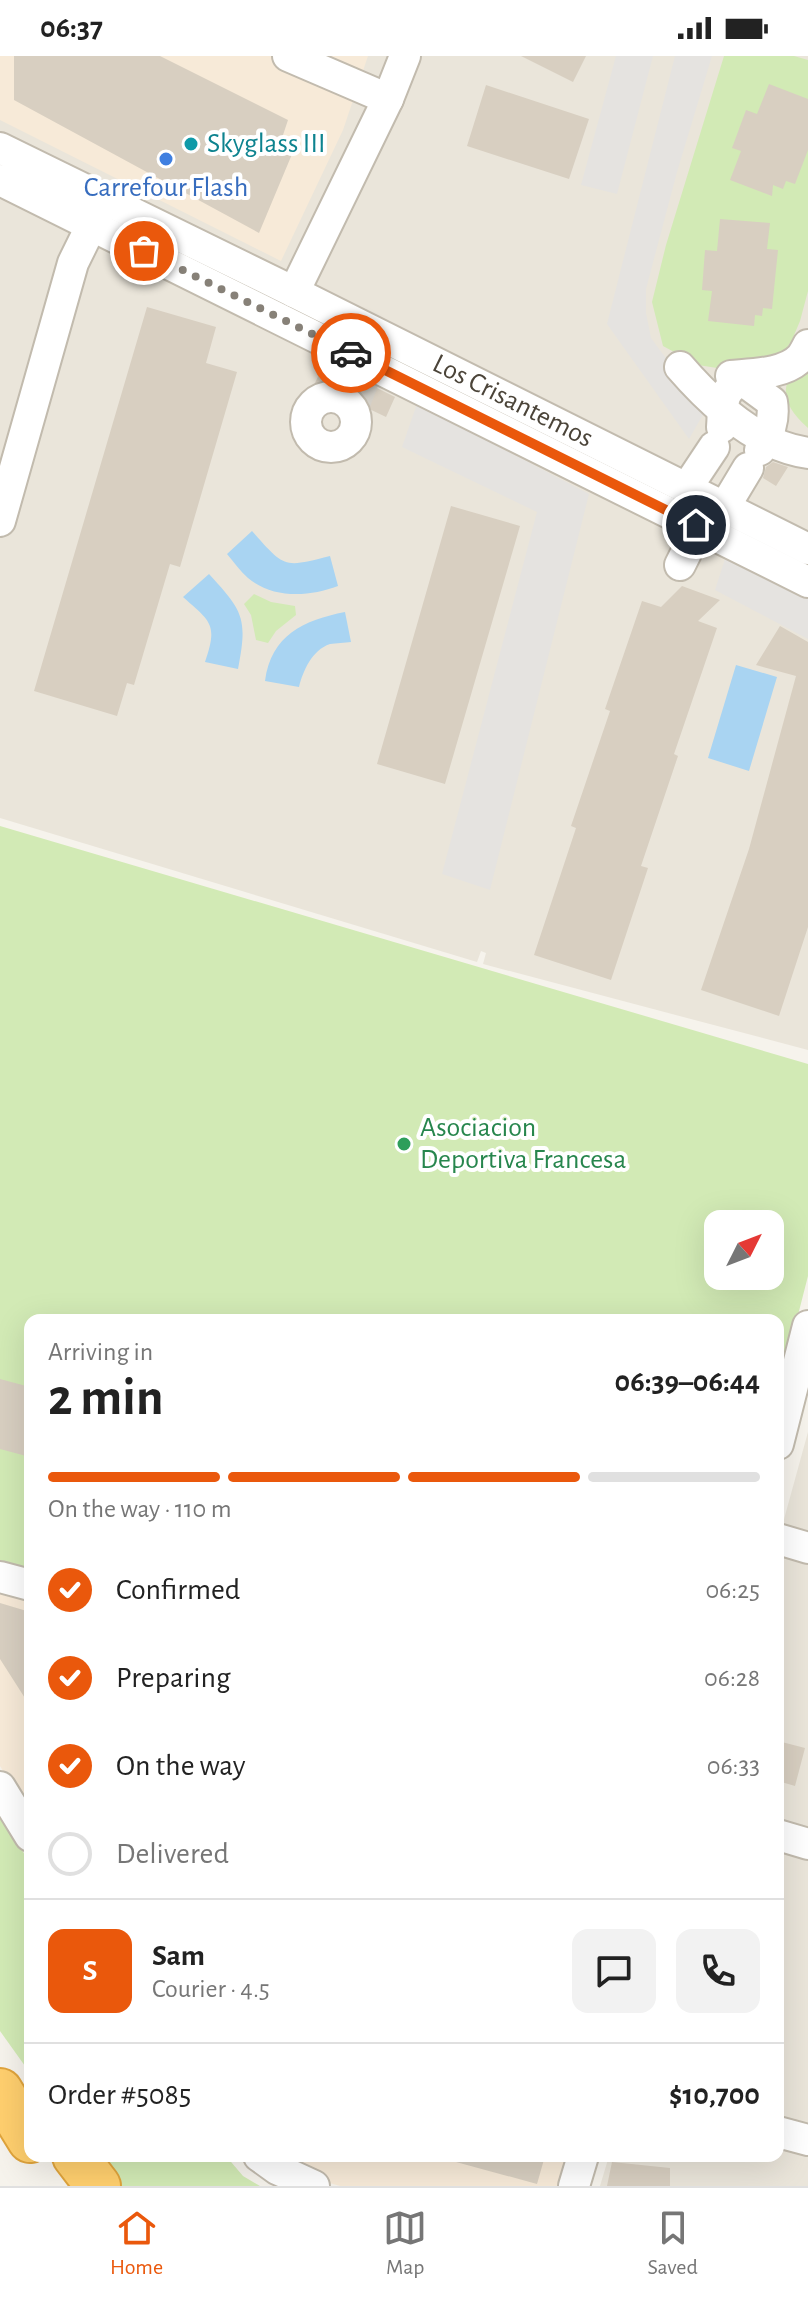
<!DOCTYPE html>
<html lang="en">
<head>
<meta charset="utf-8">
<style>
  :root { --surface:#fff; --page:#f2f2f2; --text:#222; --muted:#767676; --line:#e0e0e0; --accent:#ea580c }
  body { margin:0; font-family:"Alegreya Sans",sans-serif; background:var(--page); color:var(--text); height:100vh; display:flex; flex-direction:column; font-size:30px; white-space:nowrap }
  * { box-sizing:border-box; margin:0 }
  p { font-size:26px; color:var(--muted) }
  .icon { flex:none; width:44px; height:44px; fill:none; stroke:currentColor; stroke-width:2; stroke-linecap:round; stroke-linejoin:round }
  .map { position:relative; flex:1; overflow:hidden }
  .sheet { position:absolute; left:24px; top:1258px; width:760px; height:848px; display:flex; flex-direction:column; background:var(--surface); border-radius:16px; box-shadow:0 8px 32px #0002 }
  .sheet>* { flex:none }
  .needle { width:52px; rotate:48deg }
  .controls { position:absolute; left:704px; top:1154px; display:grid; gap:16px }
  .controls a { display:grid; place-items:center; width:80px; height:80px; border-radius:16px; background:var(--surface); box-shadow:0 8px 32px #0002; font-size:40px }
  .pin { position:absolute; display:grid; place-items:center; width:68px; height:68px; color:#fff; margin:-34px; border:4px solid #fff; border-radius:50%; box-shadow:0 2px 8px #0007 }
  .courier { position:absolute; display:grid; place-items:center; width:80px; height:80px; margin:-40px; border:6px solid #ea580c; border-radius:50%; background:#fff; color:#222; box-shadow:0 2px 10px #0007 }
  .headline em { font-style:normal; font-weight:600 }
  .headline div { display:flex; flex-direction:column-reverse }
  .headline { display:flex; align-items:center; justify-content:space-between; height:136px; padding:0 24px }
  h1 { font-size:52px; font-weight:600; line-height:60px }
  .bar { display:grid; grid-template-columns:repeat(4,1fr); gap:12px 8px; align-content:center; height:96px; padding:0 24px }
  .bar i { height:10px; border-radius:6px; background:var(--line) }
  .bar .selected { background:var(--accent) }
  .bar p { grid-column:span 4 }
  .line { display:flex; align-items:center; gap:20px; padding:0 24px; border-top:2px solid var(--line) }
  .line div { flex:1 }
  .round { display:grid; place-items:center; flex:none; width:84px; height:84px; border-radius:16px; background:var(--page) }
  ol { padding:0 24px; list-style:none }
  li { display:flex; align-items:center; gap:24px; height:88px }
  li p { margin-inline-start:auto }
  li .icon { padding:8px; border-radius:50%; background:var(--accent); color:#fff; stroke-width:4 }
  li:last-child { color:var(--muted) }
  li i { width:44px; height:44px; border:4px solid var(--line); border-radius:50% }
  .status { display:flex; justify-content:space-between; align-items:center; height:56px; padding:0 40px; background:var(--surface); direction:ltr }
  .status svg { height:22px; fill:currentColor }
  .tab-bar { display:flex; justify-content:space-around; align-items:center; height:112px; border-top:2px solid var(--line); background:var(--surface); font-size:22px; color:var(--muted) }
  .tab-bar a { display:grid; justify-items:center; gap:4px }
  .tab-bar .selected { color:var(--accent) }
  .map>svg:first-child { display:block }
  .residential { fill:#eae5da }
  .commercial { fill:#f7ead8 }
  .green { fill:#d2eab5; fill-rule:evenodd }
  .parking { fill:#e5e3e0 }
  .water { fill:#a9d4f2 }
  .building { fill:#d8cfc1 }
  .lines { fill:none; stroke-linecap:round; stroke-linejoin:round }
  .minor-tunnel { stroke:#d4d0c8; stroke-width:30; stroke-dasharray:30 15; stroke-linecap:butt }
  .minor-casing { stroke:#c2bbae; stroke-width:34 }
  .highway-casing { stroke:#e0a43c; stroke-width:48 }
  .minor { stroke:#fff; stroke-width:30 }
  .highway { stroke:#ffcf6e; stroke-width:44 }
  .done { stroke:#878178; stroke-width:8; stroke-dasharray:0 14.4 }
  .route { stroke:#ea580c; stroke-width:10 }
  .culture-dot { fill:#0f9aa8; stroke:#fff; stroke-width:3 }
  .shop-dot { fill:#3f7fe0; stroke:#fff; stroke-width:3 }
  .leisure-dot { fill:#2e9e5b; stroke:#fff; stroke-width:3 }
  .labels { text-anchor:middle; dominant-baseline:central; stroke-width:8; stroke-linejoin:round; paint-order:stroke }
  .culture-label { font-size:28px; fill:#0d838f; stroke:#fff; text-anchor:start }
  .shop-label { font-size:28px; fill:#366cbe; stroke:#fff }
  .street-label { font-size:28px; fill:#4b4439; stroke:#fff }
  .leisure-label { font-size:28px; fill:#27864d; stroke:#fff; text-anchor:start }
</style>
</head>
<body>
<div class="status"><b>06:37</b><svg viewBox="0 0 49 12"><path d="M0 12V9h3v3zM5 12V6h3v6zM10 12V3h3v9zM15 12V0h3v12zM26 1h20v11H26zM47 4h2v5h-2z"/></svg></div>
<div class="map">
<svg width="808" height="2130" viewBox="0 0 808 2130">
  <rect width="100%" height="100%" fill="#f6f3ec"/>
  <path class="residential" d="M 0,0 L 808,0 L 808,994 L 483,908 L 486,897 L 481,895 L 477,906 L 0,762 Z
    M 808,1376 L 808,2130 L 600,2130 L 609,2100 L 778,2100 L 778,1485 Z"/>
  <path class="commercial" d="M 0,0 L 368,0 L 343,74 L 281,205 L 0,64 Z
    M 0,1537 L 30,1546 L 30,1760 L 0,1710 Z
    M 274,2100 L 576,2100 L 568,2130 L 340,2130 L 319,2124 Z"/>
  <path class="green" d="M 724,0 L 794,0 L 808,4 L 808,235 L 800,265 L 792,284 L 782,299 L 736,315 L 698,309 L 663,290 L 652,246 L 666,189 Z
    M 808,289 L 808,372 C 771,338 787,325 808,289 Z
    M 254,538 L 271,546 L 295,550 L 296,559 L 276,575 L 268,587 L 256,584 L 251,559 L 244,548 Z
    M 0,770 L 808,1008 L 808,1220 L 778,1337 L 778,1264 L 30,1264 L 30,1544 L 0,1535 ZM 718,1168 L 770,1168 L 770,1220 L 718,1220 Z
    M 0,1759 L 30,1807 L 30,2017 L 0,1975 Z
    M 95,2100 L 226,2100 L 243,2120 L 260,2130 L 120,2130 Z"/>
  <path class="parking" d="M 616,0 L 653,0 L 617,138 L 581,129 Z
    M 675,0 L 712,0 L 677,116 L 646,233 L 646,257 L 651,282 L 705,355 L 689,383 L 607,268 Z
    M 417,348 L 589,438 L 490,834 L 442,818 L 537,456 L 402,391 Z
    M 726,500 L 808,541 L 808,583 L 715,534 Z"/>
  <path class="water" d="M 252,475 C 285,512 283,512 330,500 L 338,530 C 309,541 273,543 248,522 C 240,515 234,506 227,498 Z
    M 209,518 C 243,555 248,562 238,613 L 205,606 C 218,568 211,566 183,541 Z
    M 345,556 L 351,586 C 345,587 336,587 330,588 C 312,594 303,615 299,631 L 265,625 C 271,579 304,564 345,556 Z
    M 736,609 L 777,621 L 749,715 L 708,702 Z"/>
  <path class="building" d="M 14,0 L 160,0 L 288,64 L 281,85 L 295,91 L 259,177 L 14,44 Z
    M 521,0 L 586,0 L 573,26 Z
    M 769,28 L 808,43 L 808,94 L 795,128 L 786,125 L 783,133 L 773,129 L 772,140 L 730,124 L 741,95 L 732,92 L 746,54 L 757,58 Z
    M 486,29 L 589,63 L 569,123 L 467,90 Z
    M 720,163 L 770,167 L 767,193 L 778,194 L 772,253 L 763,252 L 762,260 L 755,259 L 754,270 L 708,265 L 712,235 L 702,234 L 705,194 L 717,195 Z
    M 147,251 L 216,271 L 206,307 L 237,316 L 180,511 L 170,508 L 134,629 L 127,627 L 117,660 L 34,635 Z
    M 325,306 L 395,341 L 386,361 L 315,327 Z
    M 773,406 L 788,411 L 776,430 L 763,422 L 766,411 Z
    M 451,450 L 520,470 L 445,728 L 377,708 Z
    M 682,530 L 720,544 L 698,565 L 717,572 L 674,698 L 678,700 L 641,810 L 648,812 L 611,924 L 534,899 L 576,772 L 571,770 L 610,655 L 605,653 L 642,545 L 661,551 Z
    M 780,570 L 808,586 L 808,871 L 779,960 L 701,934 L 749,793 L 796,620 L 756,609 Z
    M 0,1323 L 30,1331 L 30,1401 L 0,1393 Z
    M 0,1547 L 30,1556 L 30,1650 L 0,1603 Z
    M 778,1685 L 805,1692 L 795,1730 L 778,1725 Z
    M 457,2100 L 545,2100 L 537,2128 L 456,2106 Z
    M 612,2106 L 670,2112 L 670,2130 L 607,2130 Z"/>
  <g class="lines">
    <path class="minor-tunnel" d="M 353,353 L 365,322 L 384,288"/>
    <defs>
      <g id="minor">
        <path d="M 288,0 L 388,43"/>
        <path id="s1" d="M 0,92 L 294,236 L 808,493"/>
        <path d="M 0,124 L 808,526"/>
        <path d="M 294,236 L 388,43 L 405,0"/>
        <path d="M 680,311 C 712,348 757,390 808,397"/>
        <path d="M 731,320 C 752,318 786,318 801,301 C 804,297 806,293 808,289"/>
        <circle cx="331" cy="366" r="25"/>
        <path d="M 722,371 C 724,348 719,336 742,324 L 772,346 C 775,364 769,378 760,394"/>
        <path d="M 686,433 L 714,391"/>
        <path d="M 724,452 L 748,412"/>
        <path d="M 0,465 L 73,207 L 99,154"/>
        <path d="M 680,509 L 686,497"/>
        <path d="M 778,1388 L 808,1270"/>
        <path d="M 778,1483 L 808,1492"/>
        <path d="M 0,1521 L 30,1529"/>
        <path d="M 0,1731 L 30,1780"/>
        <path d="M 778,1779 L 808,1788"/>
        <path d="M 778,2076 L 808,2084"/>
        <path d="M 259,2100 L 277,2113 L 314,2130"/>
        <path d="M 574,2130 L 583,2100"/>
      </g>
      <path id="highway" d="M 0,2035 L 30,2084
        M 75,2100 L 98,2130"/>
    </defs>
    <use href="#minor" class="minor-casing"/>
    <use href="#highway" class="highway-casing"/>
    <use href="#minor" class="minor"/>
    <use href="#highway" class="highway"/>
  </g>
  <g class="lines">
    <path class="done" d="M 144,195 L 351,297"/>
    <path class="route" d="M 351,297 L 696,469"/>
  </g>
  <circle class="culture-dot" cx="191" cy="88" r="8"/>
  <circle class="shop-dot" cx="166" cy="103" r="8"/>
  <circle class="leisure-dot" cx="404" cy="1088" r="8"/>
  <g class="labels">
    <g class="culture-label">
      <text x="207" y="88">Skyglass III</text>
    </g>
    <g class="shop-label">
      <text x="166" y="132">Carrefour Flash</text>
    </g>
    <g class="street-label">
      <text stroke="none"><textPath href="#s1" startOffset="572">Los Crisantemos</textPath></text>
    </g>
    <g class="leisure-label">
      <text x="420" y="1072">Asociacion<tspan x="420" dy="32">Deportiva Francesa</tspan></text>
    </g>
  </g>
</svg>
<div class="controls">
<a><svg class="needle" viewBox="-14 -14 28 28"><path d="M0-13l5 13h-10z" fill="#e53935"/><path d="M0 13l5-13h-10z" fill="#767676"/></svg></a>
</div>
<div class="pin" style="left:144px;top:195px;background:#ea580c"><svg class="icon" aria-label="bag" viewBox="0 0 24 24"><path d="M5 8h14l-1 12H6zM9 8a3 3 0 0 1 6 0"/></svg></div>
<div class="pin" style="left:696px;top:469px;background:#1f2937"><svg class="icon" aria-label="home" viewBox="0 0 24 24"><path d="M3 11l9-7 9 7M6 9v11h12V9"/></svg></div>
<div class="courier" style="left:351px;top:297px"><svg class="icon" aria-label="car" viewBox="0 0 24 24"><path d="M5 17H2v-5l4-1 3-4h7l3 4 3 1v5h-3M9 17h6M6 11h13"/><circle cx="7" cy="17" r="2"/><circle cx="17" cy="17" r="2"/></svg></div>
<section class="sheet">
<div class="headline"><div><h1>2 min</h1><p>Arriving in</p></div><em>06:39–06:44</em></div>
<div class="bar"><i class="selected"></i><i class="selected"></i><i class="selected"></i><i></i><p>On the way · 110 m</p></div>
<ol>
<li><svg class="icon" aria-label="check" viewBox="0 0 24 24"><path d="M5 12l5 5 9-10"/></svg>Confirmed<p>06:25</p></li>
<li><svg class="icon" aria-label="check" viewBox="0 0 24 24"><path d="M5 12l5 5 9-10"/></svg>Preparing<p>06:28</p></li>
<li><svg class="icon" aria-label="check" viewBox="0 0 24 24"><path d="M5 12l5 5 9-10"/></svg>On the way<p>06:33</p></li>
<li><i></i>Delivered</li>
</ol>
<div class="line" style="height:144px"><b class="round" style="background:var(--accent);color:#fff">S</b><div><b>Sam</b><p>Courier · 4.5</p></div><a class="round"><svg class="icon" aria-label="chat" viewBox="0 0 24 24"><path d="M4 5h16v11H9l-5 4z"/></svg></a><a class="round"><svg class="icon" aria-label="phone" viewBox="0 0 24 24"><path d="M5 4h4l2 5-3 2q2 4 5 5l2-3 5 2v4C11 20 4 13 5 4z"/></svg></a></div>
<div class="line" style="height:104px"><div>Order #5085</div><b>$10,700</b></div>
</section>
</div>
<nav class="tab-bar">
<a class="selected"><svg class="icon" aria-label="home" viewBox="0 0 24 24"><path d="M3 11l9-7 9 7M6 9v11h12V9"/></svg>Home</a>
<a><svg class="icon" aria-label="map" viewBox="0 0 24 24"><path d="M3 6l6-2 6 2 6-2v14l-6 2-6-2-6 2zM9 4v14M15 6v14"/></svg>Map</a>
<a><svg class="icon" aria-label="saved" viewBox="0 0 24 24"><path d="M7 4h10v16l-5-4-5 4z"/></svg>Saved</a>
</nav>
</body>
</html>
